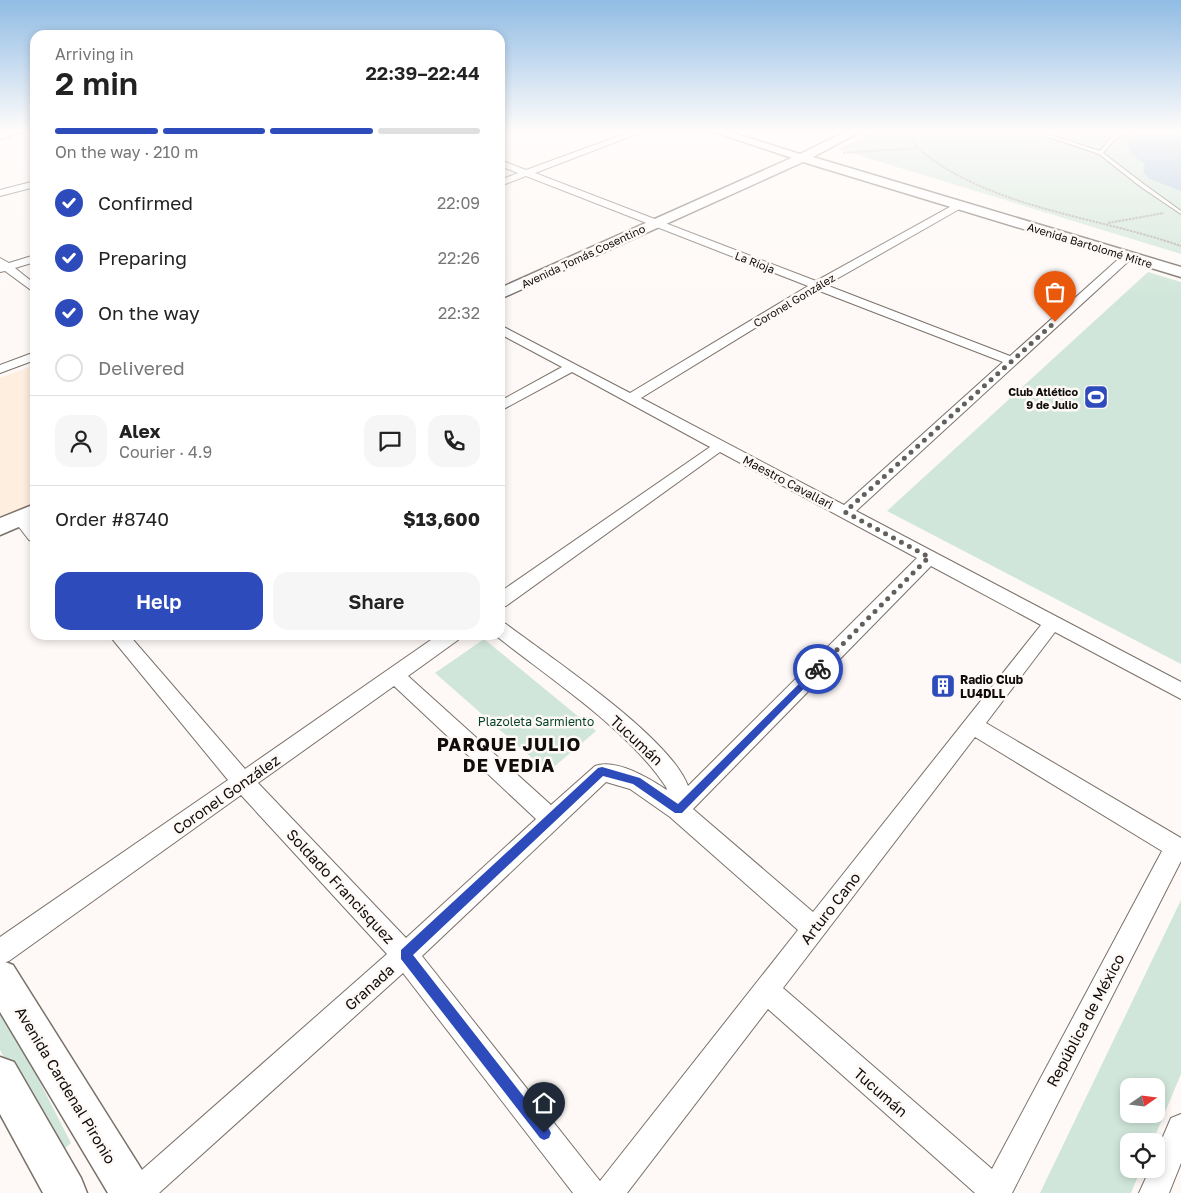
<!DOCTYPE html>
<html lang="en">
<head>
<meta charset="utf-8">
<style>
  :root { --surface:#fff; --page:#f6f6f6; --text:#222; --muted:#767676; --line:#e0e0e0; --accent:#2e4bbb }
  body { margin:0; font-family:"Golos Text",sans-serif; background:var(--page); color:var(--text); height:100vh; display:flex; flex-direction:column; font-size:19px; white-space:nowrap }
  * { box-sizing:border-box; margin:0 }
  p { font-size:16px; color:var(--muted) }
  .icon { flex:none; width:28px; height:28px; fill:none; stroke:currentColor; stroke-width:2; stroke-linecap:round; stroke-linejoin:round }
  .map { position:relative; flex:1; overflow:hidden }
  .drawer { position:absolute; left:30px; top:30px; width:475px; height:610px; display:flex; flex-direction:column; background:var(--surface); border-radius:15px; box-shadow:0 2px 8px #0003 }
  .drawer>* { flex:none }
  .needle { width:32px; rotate:76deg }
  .fabs { position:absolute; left:1120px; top:1078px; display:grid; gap:10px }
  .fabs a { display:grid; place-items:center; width:45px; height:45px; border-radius:10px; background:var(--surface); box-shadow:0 2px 8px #0003; font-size:25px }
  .pin { position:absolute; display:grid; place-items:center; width:42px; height:42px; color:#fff; margin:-51px -21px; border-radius:50% 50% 50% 0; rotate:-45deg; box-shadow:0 0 5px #0007 }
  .pin .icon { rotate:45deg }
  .courier { position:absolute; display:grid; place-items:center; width:50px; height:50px; margin:-25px; border:4px solid #2e4bbb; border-radius:50%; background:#fff; color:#222; box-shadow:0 1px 6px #0007 }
  .headline em { font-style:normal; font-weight:600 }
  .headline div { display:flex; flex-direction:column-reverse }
  .headline { display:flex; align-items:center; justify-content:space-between; height:85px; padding:0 25px }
  h1 { font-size:32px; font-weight:600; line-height:38px }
  .bar { display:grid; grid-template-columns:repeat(4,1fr); gap:8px 5px; align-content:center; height:60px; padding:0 25px }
  .bar i { height:6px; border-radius:4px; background:var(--line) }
  .bar .selected { background:var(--accent) }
  .bar p { grid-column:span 4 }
  .line { display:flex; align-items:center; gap:12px; padding:0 25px; border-top:1px solid var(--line) }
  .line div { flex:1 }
  .round { display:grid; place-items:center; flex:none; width:52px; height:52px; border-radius:15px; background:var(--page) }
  ol { padding:0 25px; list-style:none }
  li { display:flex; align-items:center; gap:15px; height:55px }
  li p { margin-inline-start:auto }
  li .icon { padding:5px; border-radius:50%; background:var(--accent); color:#fff; stroke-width:4 }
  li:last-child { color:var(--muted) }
  li i { width:28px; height:28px; border:2px solid var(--line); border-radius:50% }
  .cta { display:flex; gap:10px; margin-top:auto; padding:10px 25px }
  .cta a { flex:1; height:58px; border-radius:15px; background:var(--accent); color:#fff; font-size:20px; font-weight:600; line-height:58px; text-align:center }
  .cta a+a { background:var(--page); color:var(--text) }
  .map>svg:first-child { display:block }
  .built { fill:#feeedf }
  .green { fill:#d1e6da; fill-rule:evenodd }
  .water { fill:#acc8dd }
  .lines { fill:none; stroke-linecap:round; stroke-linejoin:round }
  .service-casing { stroke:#7a7169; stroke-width:2 }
  .minor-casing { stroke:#7a7169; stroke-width:2 }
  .tertiary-casing { stroke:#7a7169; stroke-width:3 }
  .secondary-casing { stroke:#7a7169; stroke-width:3 }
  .path { stroke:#b1adaa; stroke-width:2; stroke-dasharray:2.5 1; stroke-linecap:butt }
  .service { fill:#fff; fill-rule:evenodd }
  .minor { fill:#fff; fill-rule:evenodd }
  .tertiary { fill:#fff; fill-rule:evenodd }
  .secondary { fill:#fff; fill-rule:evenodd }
  .route { fill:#2e4bbb }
  .done { stroke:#635f5c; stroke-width:5; stroke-dasharray:0 9 }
  .labels { text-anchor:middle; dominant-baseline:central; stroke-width:5; stroke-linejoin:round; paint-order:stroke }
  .far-street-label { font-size:11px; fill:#0f0c09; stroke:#fef9f6 }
  .far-poi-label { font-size:11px; font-weight:bold; fill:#0f0c09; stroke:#fef9f6; text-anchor:end }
  .street-label { font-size:12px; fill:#0f0c09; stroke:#fef9f6 }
  .poi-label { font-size:12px; font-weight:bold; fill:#0f0c09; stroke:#fef9f6; text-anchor:start }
  .park-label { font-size:12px; fill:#05422a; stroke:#fef9f6 }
  .near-street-label { font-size:15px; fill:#0f0c09; stroke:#fef9f6 }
  .district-label { font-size:18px; font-weight:bold; letter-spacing:1px; fill:#0f0c09; stroke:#fef9f6 }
</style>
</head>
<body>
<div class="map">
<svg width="1181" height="1193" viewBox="0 0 1181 1193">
  <rect width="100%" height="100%" fill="#fef9f6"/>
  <path class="built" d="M 35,365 L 35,503 L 0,519 L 0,378 Z"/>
  <path class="green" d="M 880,130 L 1181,130 L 1181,254 L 838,149 Z
    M 1148,272 L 1181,282 L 1181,664 L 887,511 Z
    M 484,639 L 596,731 L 548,772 L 435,673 Z
    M 1181,900 L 1181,1074 L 1153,1141 L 1129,1141 L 1129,1169 L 1141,1169 L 1131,1193 L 1040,1193 ZM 1129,1086 L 1156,1086 L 1156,1114 L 1129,1114 Z
    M 0,1004 L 71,1143 L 54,1158 L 0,1050 Z"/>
  <path class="water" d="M 1142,130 L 1181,130 L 1181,191 L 1150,179 L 1143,173 L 1145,164 L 1131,154 L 1126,142 Z"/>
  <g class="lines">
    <defs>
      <path id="service" d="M 1028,130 L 1034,130 L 1100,151 C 1107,143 1116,130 1127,130 L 1114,140 L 1103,153 L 1145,185 L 1181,211 L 1181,214 L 1141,187 L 1099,154 Z"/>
      <path id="minor" d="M 15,130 L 30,130 L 0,139 L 0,133 Z
        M 635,130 L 647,130 L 535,173 L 816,281 L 957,203 L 963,203 L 963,207 L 826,285 L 1010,356 L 1124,254 L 1132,254 L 1132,258 L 856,511 L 1181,682 L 1181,699 L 1055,632 L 986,723 L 1181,838 L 1181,861 L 1012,1193 L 975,1193 L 768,1009 L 627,1193 L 573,1193 L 403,973 L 159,1193 L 122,1193 L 127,1183 L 387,954 L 241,795 L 9,961 L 0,964 L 0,937 L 228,780 L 109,635 L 129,635 L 245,769 L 438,635 L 461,635 L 458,640 L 408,676 L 551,805 L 595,766 C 616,758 649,778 667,790 L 666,787 C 629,730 549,678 495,635 L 500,635 L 500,622 L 506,624 C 551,658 670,737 688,786 L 917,558 L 720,452 L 506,606 L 500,607 L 500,592 L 710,447 L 572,372 L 500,411 L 500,401 L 562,367 L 500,334 L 500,325 L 630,393 L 808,286 L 526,176 L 500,186 L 500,180 L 518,173 L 500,166 L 500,160 L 526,170 ZM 817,290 L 1003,362 L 844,505 L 641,398 ZM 931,566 L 1041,625 L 813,912 L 693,809 ZM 394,686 L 536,819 L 406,938 L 258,783 ZM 975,737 L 1162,851 L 992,1169 L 783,988 ZM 606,782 L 630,789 L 670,817 L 798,930 L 600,1181 L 422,956 Z
        M 35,181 L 35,187 L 0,196 L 0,190 Z
        M 35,255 L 35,262 L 15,268 L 35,284 L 35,293 L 5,271 L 0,272 L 0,258 L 9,263 Z
        M 35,352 L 35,360 L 0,373 L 0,365 Z
        M 20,513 L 26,514 L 35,525 L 35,542 L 29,540 L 12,518 L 14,514 Z
        M 1181,1114 L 1181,1163 L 1169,1193 L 1139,1193 L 1150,1169 L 1156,1169 L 1156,1153 L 1171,1118 Z"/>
      <path id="tertiary" d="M 708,130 L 724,130 L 806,156 L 808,158 L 802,161 L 798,160 Z"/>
      <path id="secondary" d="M 849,130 L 864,130 L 813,157 L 1181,267 L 1181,277 L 803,162 L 500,299 L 500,288 L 798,155 Z
        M 35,504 L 35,520 L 0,535 L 0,518 Z
        M 0,960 L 13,965 L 147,1178 L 153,1193 L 108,1193 L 0,1012 Z
        M 0,1057 L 14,1062 L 81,1178 L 87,1193 L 43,1193 L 0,1114 Z"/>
    </defs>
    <use href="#service" class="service-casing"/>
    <use href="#minor" class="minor-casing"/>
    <use href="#tertiary" class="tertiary-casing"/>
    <use href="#secondary" class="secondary-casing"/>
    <path class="path" d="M 917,130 L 912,138 L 918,148
      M 843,153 L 918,148 C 987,208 1096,216 1181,246
      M 1108,223 L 1164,213"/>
    <use href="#service" class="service"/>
    <use href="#minor" class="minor"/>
    <use href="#tertiary" class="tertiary"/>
    <use href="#secondary" class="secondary"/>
  </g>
  <linearGradient id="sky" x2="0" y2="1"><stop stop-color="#90bce4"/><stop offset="0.44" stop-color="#fffcfb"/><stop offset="1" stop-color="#fffcfb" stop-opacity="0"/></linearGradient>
  <rect width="1181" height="297" fill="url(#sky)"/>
  <path class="route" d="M 818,665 L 823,669 L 821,671 L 682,813 L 675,813 L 633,784 L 603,776 L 413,955 L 549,1129 L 551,1133 L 549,1138 L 544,1140 L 540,1138 L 401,959 L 401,950 L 598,768 L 602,767 L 640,778 L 678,804 Z"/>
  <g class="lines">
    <path class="done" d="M 818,669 L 929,557 L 845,512 L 1055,322"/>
  </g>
  <defs>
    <symbol id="stadium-square" viewBox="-11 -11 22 22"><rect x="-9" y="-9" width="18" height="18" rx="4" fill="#2e4bbb" stroke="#fef9f6"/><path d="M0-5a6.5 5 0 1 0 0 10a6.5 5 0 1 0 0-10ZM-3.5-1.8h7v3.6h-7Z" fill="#fff"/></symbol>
    <symbol id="building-square" viewBox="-11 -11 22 22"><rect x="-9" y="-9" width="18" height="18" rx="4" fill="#2e4bbb" stroke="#fef9f6"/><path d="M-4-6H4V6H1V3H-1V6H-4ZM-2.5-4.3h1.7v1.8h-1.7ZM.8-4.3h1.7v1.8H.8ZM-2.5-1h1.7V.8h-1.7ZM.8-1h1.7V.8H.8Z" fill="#fff"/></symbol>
  </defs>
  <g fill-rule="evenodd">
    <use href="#stadium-square" x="1082" y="383" width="28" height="28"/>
    <use href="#building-square" x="929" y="672" width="28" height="28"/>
  </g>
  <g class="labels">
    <g class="far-street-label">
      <text transform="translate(1090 245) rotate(17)">Avenida Bartolomé Mitre</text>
      <text transform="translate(583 256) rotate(-25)">Avenida Tomás Cosentino</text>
      <text transform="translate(755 262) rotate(21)">La Rioja</text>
      <text transform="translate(794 300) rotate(-31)">Coronel González</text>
    </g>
    <g class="far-poi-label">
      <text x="1078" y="391">Club Atlético<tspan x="1078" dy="13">9 de Julio</tspan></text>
    </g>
    <g class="street-label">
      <text transform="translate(788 482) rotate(28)">Maestro Cavallari</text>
    </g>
    <g class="poi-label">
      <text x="960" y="679">Radio Club<tspan x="960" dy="14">LU4DLL</tspan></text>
    </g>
    <g class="park-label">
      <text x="536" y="721">Plazoleta Sarmiento</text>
    </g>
    <g class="near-street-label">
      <text transform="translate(637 740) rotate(43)">Tucumán</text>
      <text transform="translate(226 794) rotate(-35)">Coronel González</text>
      <text transform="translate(341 886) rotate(47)">Soldado Francisquez</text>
      <text transform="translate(830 908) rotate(-52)">Arturo Cano</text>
      <text transform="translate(369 987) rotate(-42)">Granada</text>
      <text transform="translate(1085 1020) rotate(-62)">República de México</text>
      <text transform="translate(66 1085) rotate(59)">Avenida Cardenal Pironio</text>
      <text transform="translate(881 1092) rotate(41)">Tucumán</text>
    </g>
    <g class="district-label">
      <text x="509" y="744">PARQUE JULIO<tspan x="509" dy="21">DE VEDIA</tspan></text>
    </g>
  </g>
</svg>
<div class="fabs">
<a><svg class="needle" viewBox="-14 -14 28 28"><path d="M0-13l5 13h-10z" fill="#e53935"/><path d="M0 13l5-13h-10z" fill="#767676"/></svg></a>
<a><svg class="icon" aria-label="locate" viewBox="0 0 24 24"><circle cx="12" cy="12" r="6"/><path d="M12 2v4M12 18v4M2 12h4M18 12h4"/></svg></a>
</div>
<div class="pin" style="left:1055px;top:322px;background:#ea580c"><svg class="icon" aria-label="bag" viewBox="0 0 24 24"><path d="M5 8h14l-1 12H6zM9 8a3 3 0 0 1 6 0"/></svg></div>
<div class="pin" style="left:544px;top:1133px;background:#1f2937"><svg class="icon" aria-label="home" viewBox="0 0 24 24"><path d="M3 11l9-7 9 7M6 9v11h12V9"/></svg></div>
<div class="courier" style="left:818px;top:669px"><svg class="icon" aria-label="bike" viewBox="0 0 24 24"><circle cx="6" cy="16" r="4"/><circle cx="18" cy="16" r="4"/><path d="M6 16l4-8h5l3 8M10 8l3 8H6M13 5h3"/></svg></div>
<section class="drawer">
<div class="headline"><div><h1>2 min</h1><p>Arriving in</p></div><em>22:39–22:44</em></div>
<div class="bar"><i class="selected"></i><i class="selected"></i><i class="selected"></i><i></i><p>On the way · 210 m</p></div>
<ol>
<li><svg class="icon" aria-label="check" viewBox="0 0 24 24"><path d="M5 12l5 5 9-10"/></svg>Confirmed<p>22:09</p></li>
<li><svg class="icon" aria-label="check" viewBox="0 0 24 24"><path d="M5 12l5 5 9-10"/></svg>Preparing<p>22:26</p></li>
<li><svg class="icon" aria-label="check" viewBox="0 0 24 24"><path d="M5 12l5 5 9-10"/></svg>On the way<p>22:32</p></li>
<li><i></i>Delivered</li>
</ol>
<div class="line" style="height:90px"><a class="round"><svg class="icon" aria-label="person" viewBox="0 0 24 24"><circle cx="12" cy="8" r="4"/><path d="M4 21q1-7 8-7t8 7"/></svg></a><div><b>Alex</b><p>Courier · 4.9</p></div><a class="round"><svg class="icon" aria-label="chat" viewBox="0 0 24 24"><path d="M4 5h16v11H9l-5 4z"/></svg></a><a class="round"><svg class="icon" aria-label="phone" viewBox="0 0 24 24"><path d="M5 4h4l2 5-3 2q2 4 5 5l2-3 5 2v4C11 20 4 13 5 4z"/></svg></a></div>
<div class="line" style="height:65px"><div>Order #8740</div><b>$13,600</b></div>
<div class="cta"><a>Help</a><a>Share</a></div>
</section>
</div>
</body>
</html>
